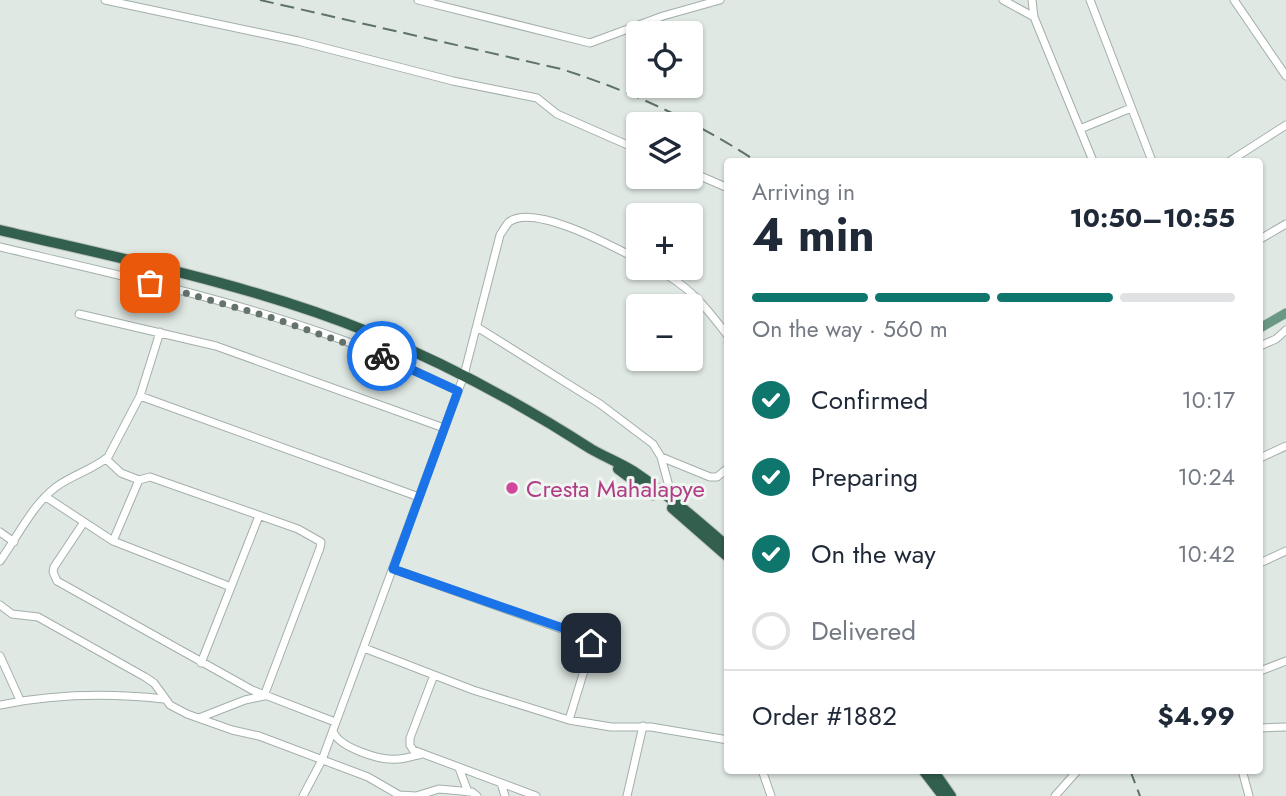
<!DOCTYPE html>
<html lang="en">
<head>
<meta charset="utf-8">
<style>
  :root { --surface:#fff; --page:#f2f2f3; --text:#1f2937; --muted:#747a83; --line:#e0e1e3; --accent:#0f766e }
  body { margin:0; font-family:Jost,sans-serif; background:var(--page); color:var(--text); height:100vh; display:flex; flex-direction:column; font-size:26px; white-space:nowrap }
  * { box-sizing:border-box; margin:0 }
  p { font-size:23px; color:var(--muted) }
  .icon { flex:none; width:38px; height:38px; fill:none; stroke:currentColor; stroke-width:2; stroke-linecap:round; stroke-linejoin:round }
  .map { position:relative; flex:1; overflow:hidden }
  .drawer { position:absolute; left:724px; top:158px; width:539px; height:616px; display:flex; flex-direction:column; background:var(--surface); border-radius:7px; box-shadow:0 2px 5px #0004 }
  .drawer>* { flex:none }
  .controls { position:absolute; left:626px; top:21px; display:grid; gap:14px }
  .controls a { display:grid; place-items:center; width:77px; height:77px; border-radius:7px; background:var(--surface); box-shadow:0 2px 5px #0004; font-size:35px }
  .pin { position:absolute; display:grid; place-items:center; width:60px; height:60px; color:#fff; margin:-30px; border-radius:14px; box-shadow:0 4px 10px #0006 }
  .courier { position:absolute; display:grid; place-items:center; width:70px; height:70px; margin:-35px; border:5px solid #1a73e8; border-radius:50%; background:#fff; color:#222; box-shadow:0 2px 9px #0007 }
  .head em { font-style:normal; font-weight:700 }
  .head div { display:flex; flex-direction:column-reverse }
  .head { display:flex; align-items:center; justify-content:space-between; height:119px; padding:0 28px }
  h1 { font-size:46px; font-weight:700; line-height:52px }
  .bar { display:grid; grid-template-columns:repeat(4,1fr); gap:10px 7px; align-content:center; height:84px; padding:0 28px }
  .bar i { height:9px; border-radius:5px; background:var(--line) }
  .bar .on { background:var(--accent) }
  .bar p { grid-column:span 4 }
  .line { display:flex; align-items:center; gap:18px; padding:0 28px; border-top:2px solid var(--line) }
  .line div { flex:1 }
  ol { padding:0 28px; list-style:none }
  li { display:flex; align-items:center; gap:21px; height:77px }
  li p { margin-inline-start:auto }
  li .icon { padding:7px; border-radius:50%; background:var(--accent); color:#fff; stroke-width:4 }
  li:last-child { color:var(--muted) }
  li i { width:38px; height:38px; border:4px solid var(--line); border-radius:50% }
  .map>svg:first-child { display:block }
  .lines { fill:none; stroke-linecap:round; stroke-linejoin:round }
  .minor-casing { stroke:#a3afa9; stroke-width:9 }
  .major-casing { stroke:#bdc3c0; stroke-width:10 }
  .highway-casing { stroke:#bdc3c0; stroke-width:12 }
  .minor { stroke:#fff; stroke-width:7 }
  .major { stroke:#699984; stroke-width:9 }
  .highway { stroke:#325f4e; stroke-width:10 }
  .rail { stroke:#5d7269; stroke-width:2; stroke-dasharray:14 7; stroke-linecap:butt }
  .done { stroke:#64746d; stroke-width:7; stroke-dasharray:0 12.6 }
  .route { stroke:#1a73e8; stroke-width:9 }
  .hotel-dot { fill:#d1479c; stroke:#eff6f1; stroke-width:2.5 }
  .labels { text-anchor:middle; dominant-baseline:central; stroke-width:6; stroke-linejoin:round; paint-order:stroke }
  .hotel-label { font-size:24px; fill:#b23c85; stroke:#eff6f1; text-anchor:start }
</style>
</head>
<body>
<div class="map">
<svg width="1286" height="796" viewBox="0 0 1286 796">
  <rect width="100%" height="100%" fill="#dfe8e3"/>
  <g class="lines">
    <defs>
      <path id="minor" d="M 105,0 L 298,41 L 453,81 L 537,98 L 557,114 L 639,150
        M 418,0 L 590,43 L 663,16 L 720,0
        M 1003,0 L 1034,17
        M 1032,0 L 1034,17 L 1093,161
        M 1090,0 L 1152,161
        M 1234,0 L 1286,76
        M 1080,129 L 1131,108
        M 1230,161 L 1286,125
        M 691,172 L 728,188
        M 1262,238 L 1286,224
        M 0,247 C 114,274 230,299 340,339 C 381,354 419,373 458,391
        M 654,268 C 689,285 705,306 728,336
        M 79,314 L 216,346 L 444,428
        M 477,327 L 600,404 L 653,444 L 661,457 L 673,501
        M 1260,346 L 1276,339 L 1286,330
        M 140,396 L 419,497
        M 661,457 L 710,477 L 717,477 L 728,468
        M 1260,458 L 1286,446
        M 106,459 L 121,473 L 139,480
        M 46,497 L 113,541 L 231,587
        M 84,522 L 54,567 L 53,572 L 57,581 L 252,690 L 335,722
        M 0,532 L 14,542
        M 113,541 L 139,480 L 150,477 L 298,529 L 321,542 L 320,548 L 264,696 L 245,700 L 199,718
        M 0,561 C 17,538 32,505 56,487 C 72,475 92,470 108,457 L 140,396 L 160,332
        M 1260,563 L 1286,551
        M 393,569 L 587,638 L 591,643 L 590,651 L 569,720
        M 0,605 L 12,614 L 38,617 L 145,677 L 154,683 L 170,705 L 187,714 L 232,730 L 259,736 L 368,777 L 399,795 L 416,796 L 439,789 L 472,792 L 477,796
        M 364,648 L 473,690 L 569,720 L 611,727 L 651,727 L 728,740
        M 0,656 L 20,700
        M 201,663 L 259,516
        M 1260,671 L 1286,661
        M 434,675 L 410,738 L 410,745 L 413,750 L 536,796
        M 0,705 C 54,694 109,693 164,699
        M 1260,728 L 1286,727
        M 333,731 C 338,747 380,761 397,759 C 404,759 412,756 419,755
        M 459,768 L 468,792
        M 762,770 L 771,796
        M 1242,770 L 1249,796
        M 501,783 L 505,796
        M 303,796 L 322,760 L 464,375 L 500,235 C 502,232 506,225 509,222 C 534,203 614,247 639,260
        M 627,796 L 643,726
        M 1055,796 L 1078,770"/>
      <path id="major" d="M 1260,328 L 1286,313"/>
      <path id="highway" d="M 0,230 C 123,259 254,285 371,333 C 449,365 521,404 591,449 C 605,457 620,463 633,471 C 667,494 697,520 728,547
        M 618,469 L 653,495
        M 672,508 L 728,557
        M 923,770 L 943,796
        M 933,770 L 951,796"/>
    </defs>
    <use href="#minor" class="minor-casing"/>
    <use href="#major" class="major-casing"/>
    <use href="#highway" class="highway-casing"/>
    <use href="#minor" class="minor"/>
    <use href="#major" class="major"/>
    <use href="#highway" class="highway"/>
    <path class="rail" d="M 260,0 L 561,69 C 631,91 695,121 756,161
      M 1130,770 L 1140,796"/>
  </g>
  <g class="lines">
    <path class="done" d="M 150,283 L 273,318 L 382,356"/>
    <path class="route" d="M 382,356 L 458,391 L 393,569 L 583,635 L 591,643"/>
  </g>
  <circle class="hotel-dot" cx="512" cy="488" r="7"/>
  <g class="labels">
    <g class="hotel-label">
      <text x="526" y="488">Cresta Mahalapye</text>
    </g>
  </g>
</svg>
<div class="controls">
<a><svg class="icon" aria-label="locate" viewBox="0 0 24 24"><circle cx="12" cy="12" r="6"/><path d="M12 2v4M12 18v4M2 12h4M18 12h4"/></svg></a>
<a><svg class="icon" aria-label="layers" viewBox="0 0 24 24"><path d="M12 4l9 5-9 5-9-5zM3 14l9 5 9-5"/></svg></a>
<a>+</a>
<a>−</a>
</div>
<div class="pin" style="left:150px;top:283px;background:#ea580c"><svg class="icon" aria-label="bag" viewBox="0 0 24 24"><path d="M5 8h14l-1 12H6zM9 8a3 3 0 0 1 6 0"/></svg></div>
<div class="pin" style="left:591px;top:643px;background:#1f2937"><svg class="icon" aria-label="home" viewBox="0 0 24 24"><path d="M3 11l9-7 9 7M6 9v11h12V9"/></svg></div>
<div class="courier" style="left:382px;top:356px"><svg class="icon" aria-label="bike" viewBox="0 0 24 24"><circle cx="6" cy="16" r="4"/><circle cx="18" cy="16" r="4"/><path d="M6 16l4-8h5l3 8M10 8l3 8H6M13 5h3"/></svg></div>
<section class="drawer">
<div class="head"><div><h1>4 min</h1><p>Arriving in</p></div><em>10:50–10:55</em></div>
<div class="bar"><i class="on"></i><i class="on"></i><i class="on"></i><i></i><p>On the way · 560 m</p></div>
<ol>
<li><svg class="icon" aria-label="check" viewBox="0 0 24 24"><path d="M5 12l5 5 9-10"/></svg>Confirmed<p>10:17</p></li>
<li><svg class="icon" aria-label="check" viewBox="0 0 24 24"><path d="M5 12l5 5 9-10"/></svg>Preparing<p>10:24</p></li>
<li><svg class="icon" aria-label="check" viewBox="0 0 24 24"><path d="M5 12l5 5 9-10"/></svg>On the way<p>10:42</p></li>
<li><i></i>Delivered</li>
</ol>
<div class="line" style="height:91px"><div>Order #1882</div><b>$4.99</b></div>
</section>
</div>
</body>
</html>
